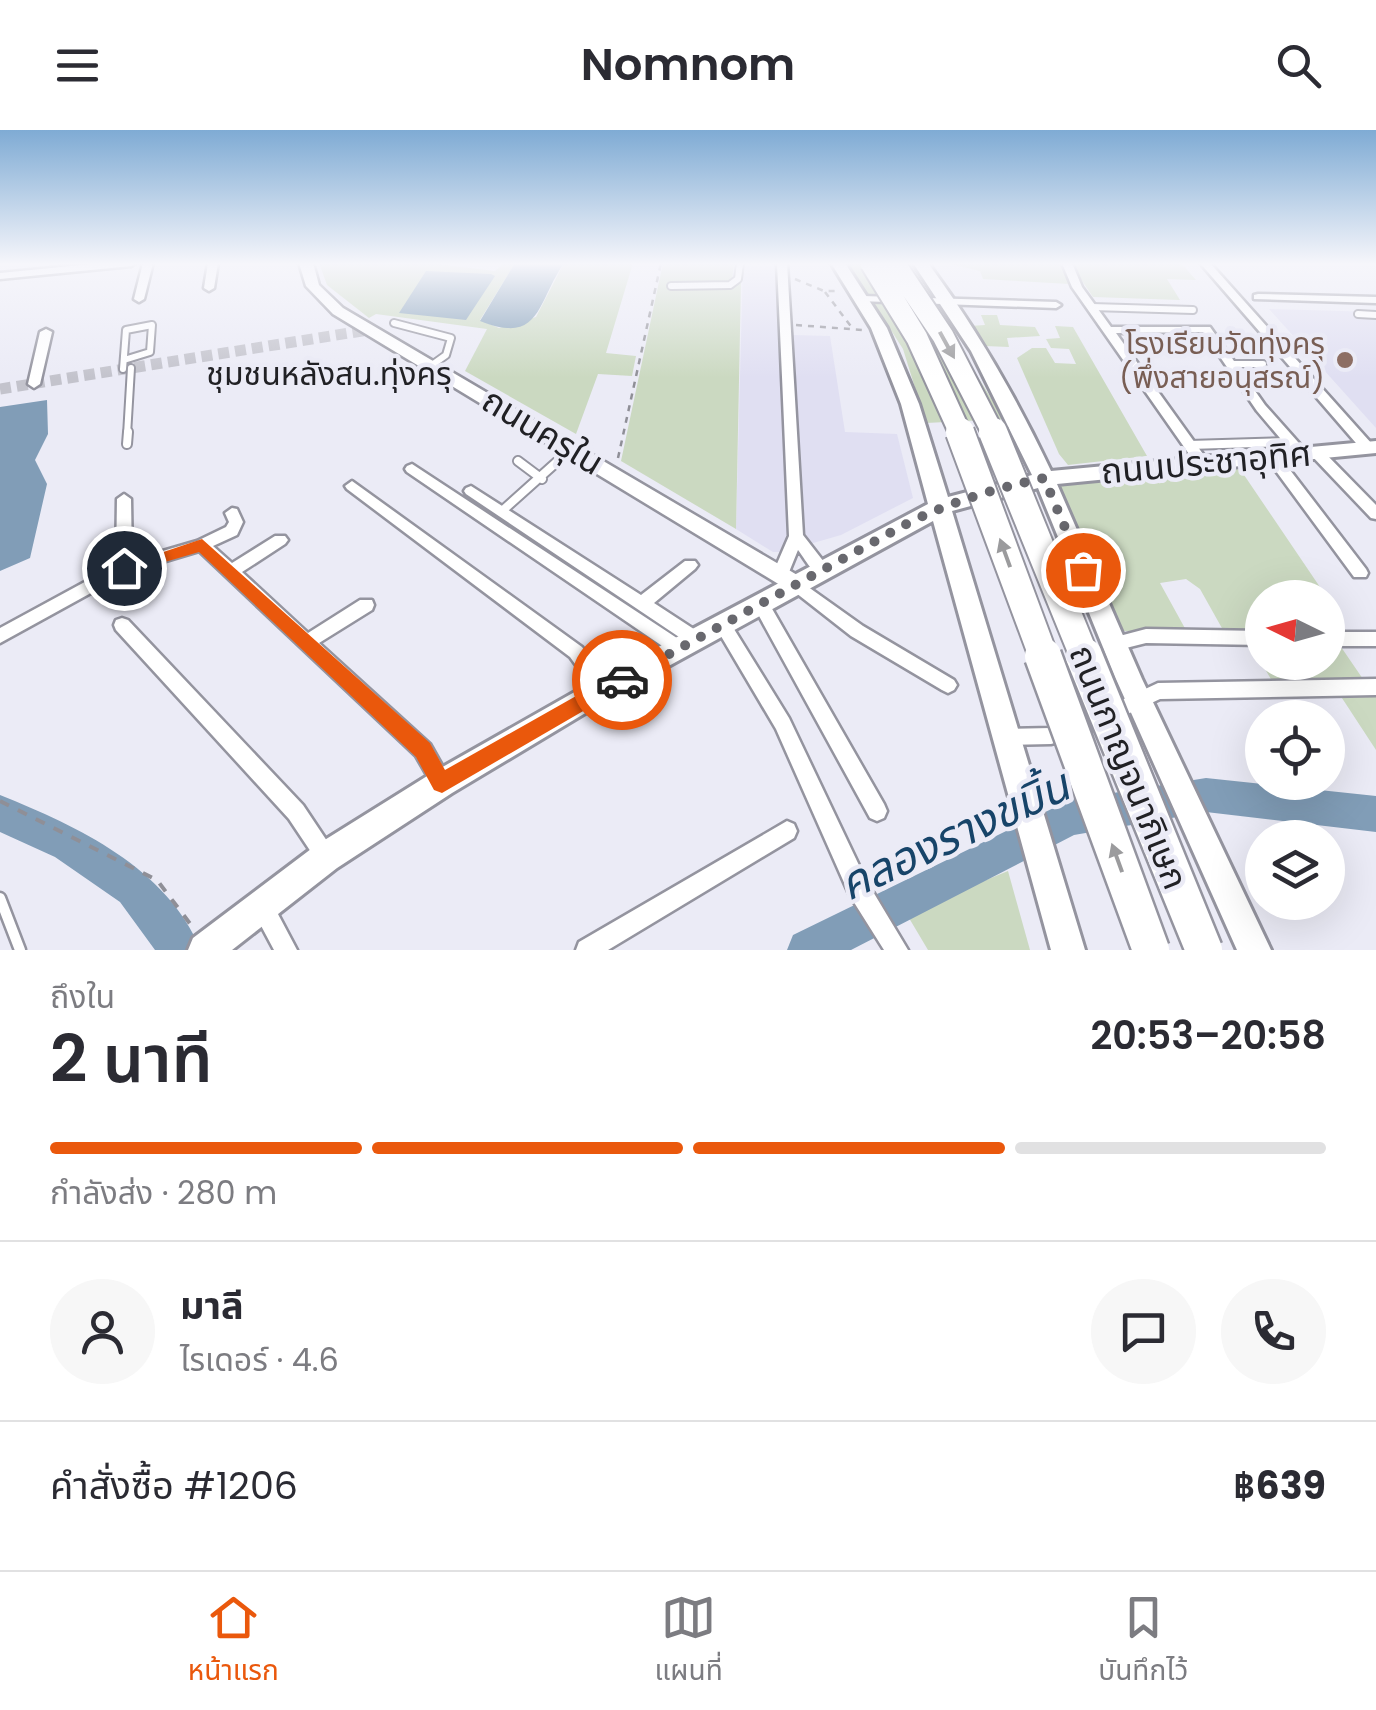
<!DOCTYPE html>
<html lang="th">
<head>
<meta charset="utf-8">
<style>
  :root { --surface:#fff; --page:#f7f7f7; --text:#2b2b33; --muted:#7c7c81; --line:#e1e1e2; --accent:#ea580c }
  body { margin:0; font-family:Poppins,"Noto Sans Thai",sans-serif; background:var(--page); color:var(--text); height:100vh; display:flex; flex-direction:column; font-size:38px; white-space:nowrap }
  * { box-sizing:border-box; margin:0 }
  p { font-size:32px; color:var(--muted) }
  .icon { flex:none; width:55px; height:55px; fill:none; stroke:currentColor; stroke-width:2; stroke-linecap:round; stroke-linejoin:round }
  .map { position:relative; height:820px; overflow:hidden }
  .side { display:flex; flex-direction:column; background:var(--surface); flex:1 }
  .side>* { flex:none }
  .needle { width:65px; rotate:275deg }
  .tools { position:absolute; left:1245px; top:450px; display:grid; gap:20px }
  .tools a { display:grid; place-items:center; width:100px; height:100px; border-radius:50%; background:var(--surface); box-shadow:0 10px 40px #0002; font-size:50px }
  .pin { position:absolute; display:grid; place-items:center; width:85px; height:85px; color:#fff; margin:-42px; border:5px solid #fff; border-radius:50%; box-shadow:0 2px 10px #0007 }
  .courier { position:absolute; display:grid; place-items:center; width:100px; height:100px; margin:-50px; border:8px solid #ea580c; border-radius:50%; background:#fff; color:#222; box-shadow:0 2px 12px #0007 }
  .head em { font-style:normal; font-weight:600 }
  .head div { display:flex; flex-direction:column-reverse }
  .head { display:flex; align-items:center; justify-content:space-between; height:170px; padding:0 50px }
  h1 { font-size:65px; font-weight:600; line-height:75px }
  .bar { display:grid; grid-template-columns:repeat(4,1fr); gap:15px 10px; align-content:center; height:120px; padding:0 50px }
  .bar i { height:12px; border-radius:8px; background:var(--line) }
  .bar .on { background:var(--accent) }
  .bar p { grid-column:span 4 }
  .line { display:flex; align-items:center; gap:25px; padding:0 50px; border-top:2px solid var(--line) }
  .line div { flex:1 }
  .round { display:grid; place-items:center; flex:none; width:105px; height:105px; border-radius:52px; background:var(--page) }
  header { display:flex; justify-content:space-between; align-items:center; height:130px; padding:0 50px; background:var(--surface); font-size:45px; font-weight:600 }
  .tabs { display:flex; justify-content:space-around; align-items:center; height:140px; border-top:2px solid var(--line); background:var(--surface); font-size:28px; color:var(--muted) }
  .tabs a { display:grid; justify-items:center; gap:5px }
  .tabs .on { color:var(--accent) }
  .map>svg:first-child { display:block }
  .built { fill:#e0dff2 }
  .green { fill:#cbd9c1 }
  .water { fill:#819db7 }
  .lines { fill:none; stroke-linecap:round; stroke-linejoin:round }
  .river { fill:#819db7; fill-rule:evenodd }
  .minor-tunnel { stroke:#c3c3cc; stroke-width:11; stroke-dasharray:11 6; stroke-linecap:butt }
  .service-far2-casing { stroke:#94949f; stroke-width:10 }
  .service-far1-casing { stroke:#94949f; stroke-width:12 }
  .service-casing { stroke:#94949f; stroke-width:15 }
  .minor-casing { stroke:#94949f; stroke-width:5 }
  .tertiary-casing { stroke:#94949f; stroke-width:5 }
  .secondary-casing { stroke:#94949f; stroke-width:6 }
  .path-far1 { stroke:#8f8f97; stroke-width:2.5; stroke-dasharray:6 6; stroke-linecap:butt }
  .path { stroke:#8f8f97; stroke-width:4; stroke-dasharray:10 10; stroke-linecap:butt }
  .service-far2 { stroke:#fff; stroke-width:6 }
  .service-far1 { stroke:#fff; stroke-width:8 }
  .service { stroke:#fff; stroke-width:10 }
  .minor { fill:#fff; fill-rule:evenodd }
  .tertiary { fill:#fff; fill-rule:evenodd }
  .secondary { fill:#fff; fill-rule:evenodd }
  .motorway-bridge-far2-casing { stroke:#94949f; stroke-width:25; stroke-linecap:butt }
  .motorway-bridge-far1-casing { stroke:#94949f; stroke-width:32; stroke-linecap:butt }
  .motorway-bridge-casing { stroke:#94949f; stroke-width:41; stroke-linecap:butt }
  .motorway-bridge-far2 { stroke:#fff; stroke-width:21 }
  .motorway-bridge-far1 { stroke:#fff; stroke-width:28 }
  .motorway-bridge { stroke:#fff; stroke-width:36 }
  .oneway { fill:#9b9b9d }
  .route { fill:#ea580c }
  .done { stroke:#68686e; stroke-width:10; stroke-dasharray:0 18 }
  .education-dot { fill:#8d6e63; stroke:#ebebf6; stroke-width:4 }
  .labels { text-anchor:middle; dominant-baseline:central; stroke-width:9; stroke-linejoin:round; paint-order:stroke }
  .far-education-label { font-size:30px; fill:#785e54; stroke:#ebebf6; text-anchor:end }
  .far-neighbourhood-label { font-size:32px; fill:#212125; stroke:#ebebf6 }
  .street-label { font-size:35px; fill:#212125; stroke:#ebebf6 }
  .near-water-label { font-size:45px; font-style:italic; fill:#174469; stroke:#ebebf6 }
</style>
</head>
<body>
<header><svg class="icon" aria-label="menu" viewBox="0 0 24 24"><path d="M4 6h16M4 12h16M4 18h16"/></svg>Nomnom<svg class="icon" aria-label="search" viewBox="0 0 24 24"><circle cx="10" cy="10" r="6"/><path d="M15 15l6 6"/></svg></header>
<div class="map">
<svg width="1376" height="820" viewBox="0 0 1376 820">
  <rect width="100%" height="100%" fill="#ebebf6"/>
  <path class="built" d="M 743,133 L 789,133 L 792,205 L 830,206 L 845,302 L 897,304 L 913,368 L 841,405 L 782,422 L 773,422 L 736,399 Z
    M 1269,179 L 1376,182 L 1376,298 L 1358,278 Z"/>
  <path class="green" d="M 319,133 L 431,133 L 495,141 L 504,133 L 515,133 L 480,190 L 499,198 L 536,187 L 564,133 L 633,133 L 606,223 L 636,226 L 632,246 L 598,244 L 576,304 L 465,241 L 487,199 L 376,184 L 369,188 L 327,155 Z
    M 663,133 L 734,133 L 732,151 L 741,151 L 736,399 L 621,331 Z
    M 848,133 L 907,133 L 1004,289 L 926,293 L 903,219 Z
    M 946,133 L 1060,133 L 1070,154 L 983,149 L 980,141 Z
    M 1070,133 L 1181,133 L 1196,150 L 1167,149 L 1180,170 L 1093,167 Z
    M 981,185 L 997,185 L 1000,195 L 1035,197 L 1040,206 L 1007,208 L 1009,217 L 985,216 L 970,196 L 985,195 Z
    M 1055,196 L 1073,197 L 1147,326 L 1068,335 L 1059,324 L 1017,228 L 1032,218 L 1046,218 L 1055,233 L 1076,234 L 1069,219 L 1051,218 L 1046,209 L 1060,208 Z
    M 1240,339 L 1326,466 L 1262,468 L 1262,503 L 1223,500 L 1200,459 L 1186,449 L 1160,453 L 1187,502 L 1123,501 L 1057,351 Z
    M 1250,513 L 1262,513 L 1262,532 L 1328,532 L 1328,514 L 1339,514 L 1365,552 L 1272,551 Z
    M 1376,564 L 1376,620 L 1340,565 Z
    M 1008,741 L 1030,820 L 928,820 L 906,783 Z"/>
  <path class="water" d="M 515,133 L 564,133 C 536,174 541,215 480,191 Z
    M 426,141 L 491,144 L 495,146 L 466,190 L 399,183 Z
    M 47,270 L 48,304 L 35,330 L 47,354 L 30,428 L 0,441 L 0,277 Z"/>
  <g class="lines">
    <path class="river" d="M 1206,648 L 1376,666 L 1376,702 L 1206,682 L 1074,705 L 851,820 L 787,820 L 793,805 L 1070,670 Z
      M 0,665 C 79,697 166,737 201,820 L 155,820 L 120,772 L 55,727 L 0,702 Z"/>
    <path class="minor-tunnel" d="M 0,259 L 368,200"/>
    <defs>
      <path id="service-far2" d="M 671,156 L 730,155 L 738,149 L 740,133
        M 1092,177 L 1193,180
        M 1358,184 L 1376,185
        M 394,193 L 451,208 L 446,225 L 432,235
        M 1230,234 L 1263,234
        M 123,239 L 126,200 L 152,195 L 150,222 L 124,230
        M 127,305 L 131,238"/>
      <path id="service-far1" d="M 127,314 L 128,302
        M 1189,315 L 1290,312
        M 518,331 L 542,349
        M 502,381 L 569,321"/>
      <path id="service" d="M 0,768 L 20,820"/>
      <path id="minor" d="M 102,133 L 136,133 L 131,136 L 0,149 L 0,143 Z
        M 143,133 L 153,133 L 144,169 L 139,172 L 134,169 Z
        M 208,133 L 218,133 L 214,158 L 209,161 L 204,158 Z
        M 777,133 L 787,133 L 803,405 L 831,441 L 829,445 C 814,449 806,430 798,420 L 787,447 L 775,447 L 773,443 L 789,406 Z
        M 1062,133 L 1072,133 L 1082,157 L 1111,197 L 1210,197 L 1265,275 L 1306,321 L 1308,324 L 1306,327 L 1296,327 L 1257,281 L 1203,202 L 1116,203 L 1208,331 L 1201,335 L 1196,334 L 1072,157 Z
        M 1200,133 L 1210,133 L 1372,314 L 1374,317 L 1372,320 L 1362,320 Z
        M 1258,164 L 1376,167 L 1376,173 L 1254,169 L 1254,165 Z
        M 863,166 L 1056,172 L 1061,175 L 1056,178 L 859,171 L 859,167 Z
        M 46,199 L 52,202 L 40,254 L 34,258 L 28,254 L 40,202 Z
        M 1316,318 L 1321,319 L 1376,375 L 1376,389 L 1371,388 L 1311,325 L 1309,322 Z
        M 1272,322 L 1277,323 L 1366,439 L 1368,443 L 1366,447 L 1354,447 L 1267,329 L 1265,326 L 1267,323 Z
        M 412,334 L 686,514 L 688,519 L 686,524 L 680,526 L 674,524 L 407,342 L 405,339 L 407,336 Z
        M 352,351 L 582,517 L 609,554 L 612,559 L 609,564 L 603,567 L 597,564 L 570,527 L 347,359 L 345,356 Z
        M 471,356 L 641,465 L 685,431 L 695,431 L 698,435 L 695,439 L 654,473 L 703,505 L 705,510 L 703,515 L 697,517 L 691,515 L 466,364 L 464,361 L 466,358 Z
        M 124,364 L 131,369 L 132,430 L 197,411 L 226,397 L 229,392 L 225,383 L 232,378 L 237,379 L 243,392 L 237,405 L 213,416 L 232,433 L 275,406 L 285,406 L 288,410 L 285,414 L 242,442 L 308,503 L 360,470 L 372,470 L 374,475 L 372,480 L 319,513 L 430,614 L 452,653 L 449,659 L 442,662 L 435,659 L 416,626 L 199,421 L 129,442 L 0,513 L 0,498 L 116,435 L 117,369 Z
        M 797,449 L 863,496 L 954,550 L 957,555 L 954,560 L 948,563 L 942,560 L 851,506 L 791,459 L 789,455 L 791,451 Z
        M 761,469 L 767,470 L 884,674 L 887,681 L 884,688 L 877,691 L 870,688 L 753,475 L 755,470 Z
        M 122,488 L 128,490 L 303,675 L 333,720 L 336,727 L 333,734 L 326,737 L 319,734 L 289,689 L 116,500 L 114,495 L 116,490 Z
        M 723,489 L 729,491 L 789,588 L 866,750 L 908,820 L 884,820 L 850,766 L 776,599 L 715,496 L 717,491 Z
        M 1146,499 L 1262,501 L 1262,515 L 1146,513 L 1114,521 L 1108,519 L 1106,514 L 1108,509 Z
        M 1328,502 L 1376,502 L 1376,516 L 1328,516 Z
        M 1376,549 L 1376,565 L 1160,569 L 1080,606 L 1051,614 L 1005,615 L 998,613 L 996,607 L 998,601 L 1005,599 L 1051,598 L 1077,591 L 1158,553 Z
        M 787,691 L 794,694 L 797,701 L 794,708 L 608,820 L 576,820 L 579,812 Z
        M 262,766 L 270,769 L 297,820 L 274,820 L 251,777 L 254,769 Z"/>
      <path id="tertiary" d="M 299,133 L 313,133 L 319,155 L 343,178 L 804,449 L 808,455 L 804,461 L 790,461 L 333,184 L 306,156 Z"/>
      <path id="secondary" d="M 831,133 L 845,133 L 887,198 L 919,274 L 948,367 L 1032,345 L 971,221 L 913,133 L 928,133 C 976,198 1016,267 1051,341 L 1376,311 L 1376,323 L 1057,354 L 1142,549 L 1271,820 L 1237,820 L 1116,549 L 1038,358 L 952,381 L 1085,820 L 1051,820 L 933,391 L 612,567 L 452,663 L 337,738 L 232,820 L 188,820 L 193,808 L 315,716 L 432,643 L 594,551 L 928,374 L 901,274 L 871,198 Z"/>
    </defs>
    <use href="#service-far2" class="service-far2-casing"/>
    <use href="#service-far1" class="service-far1-casing"/>
    <use href="#service" class="service-casing"/>
    <use href="#minor" class="minor-casing"/>
    <use href="#tertiary" class="tertiary-casing"/>
    <use href="#secondary" class="secondary-casing"/>
    <path class="path-far1" d="M 795,149 L 824,161 L 840,161
      M 825,162 L 853,199
      M 796,195 L 863,200
      M 618,328 L 661,133"/>
    <path class="path" d="M 0,671 L 157,750 L 191,795"/>
    <use href="#service-far2" class="service-far2"/>
    <use href="#service-far1" class="service-far1"/>
    <use href="#service" class="service"/>
    <use href="#minor" class="minor"/>
    <use href="#tertiary" class="tertiary"/>
    <use href="#secondary" class="secondary"/>
    <defs>
      <path id="motorway-bridge-far2" d="M 871,133 L 917,208 L 961,305
        M 894,133 L 943,206 L 994,305"/>
      <path id="motorway-bridge-far1" d="M 960,302 L 1044,528
        M 993,302 L 1085,528"/>
      <path id="motorway-bridge" d="M 1043,526 L 1151,820
        M 1084,526 L 1204,820"/>
    </defs>
    <use href="#motorway-bridge-far2" class="motorway-bridge-far2-casing"/>
    <use href="#motorway-bridge-far1" class="motorway-bridge-far1-casing"/>
    <use href="#motorway-bridge" class="motorway-bridge-casing"/>
    <use href="#motorway-bridge-far2" class="motorway-bridge-far2"/>
    <use href="#motorway-bridge-far1" class="motorway-bridge-far1"/>
    <use href="#motorway-bridge" class="motorway-bridge"/>
  </g>
  <defs><path id="oneway-solid" d="M-6-.8H1V-3.2L6.5 0L1 3.2V.8H-6Z" transform="scale(2.5)"/></defs>
  <g class="oneway">
    <use href="#oneway-solid" transform="translate(947 215) rotate(61)"/>
    <use href="#oneway-solid" transform="translate(1005 423) rotate(-110)"/>
    <use href="#oneway-solid" transform="translate(1117 728) rotate(-110)"/>
  </g>
  <linearGradient id="sky" x2="0" y2="1"><stop stop-color="#7fabd4"/><stop offset="0.54" stop-color="#f6f6fb"/><stop offset="1" stop-color="#f6f6fb" stop-opacity="0"/></linearGradient>
  <rect width="1376" height="248" fill="url(#sky)"/>
  <path class="route" d="M 202,409 L 430,613 L 445,640 L 615,544 L 622,541 L 631,550 L 628,555 L 442,663 L 434,660 L 416,627 L 199,422 L 124,444 L 116,438 Z"/>
  <g class="lines">
    <path class="done" d="M 622,550 L 910,392 C 954,371 997,358 1044,348 L 1083,440"/>
  </g>
  <circle class="education-dot" cx="1345" cy="230" r="10"/>
  <g class="labels">
    <g class="far-education-label">
      <text x="1325" y="213">โรงเรียนวัดทุ่งครุ<tspan x="1325" dy="34">(พึ่งสายอนุสรณ์)</tspan></text>
    </g>
    <g class="far-neighbourhood-label">
      <text x="329" y="243">ชุมชนหลังสน.ทุ่งครุ</text>
    </g>
    <g class="street-label">
      <text transform="translate(543 301) rotate(31)">ถนนครุใน</text>
      <text transform="translate(1206 332) rotate(-5)">ถนนประชาอุทิศ</text>
      <text transform="translate(1129 637) rotate(68)">ถนนกาญจนาภิเษก</text>
    </g>
    <g class="near-water-label">
      <text transform="translate(954 705) rotate(-25)">คลองรางขมิ้น</text>
    </g>
  </g>
</svg>
<div class="tools">
<a><svg class="needle" viewBox="-14 -14 28 28"><path d="M0-13l5 13h-10z" fill="#e53935"/><path d="M0 13l5-13h-10z" fill="#7c7c81"/></svg></a>
<a><svg class="icon" aria-label="locate" viewBox="0 0 24 24"><circle cx="12" cy="12" r="6"/><path d="M12 2v4M12 18v4M2 12h4M18 12h4"/></svg></a>
<a><svg class="icon" aria-label="layers" viewBox="0 0 24 24"><path d="M12 4l9 5-9 5-9-5zM3 14l9 5 9-5"/></svg></a>
</div>
<div class="pin" style="left:1083px;top:440px;background:#ea580c"><svg class="icon" aria-label="bag" viewBox="0 0 24 24"><path d="M5 8h14l-1 12H6zM9 8a3 3 0 0 1 6 0"/></svg></div>
<div class="pin" style="left:124px;top:438px;background:#1f2937"><svg class="icon" aria-label="home" viewBox="0 0 24 24"><path d="M3 11l9-7 9 7M6 9v11h12V9"/></svg></div>
<div class="courier" style="left:622px;top:550px"><svg class="icon" aria-label="car" viewBox="0 0 24 24"><path d="M5 17H2v-5l4-1 3-4h7l3 4 3 1v5h-3M9 17h6M6 11h13"/><circle cx="7" cy="17" r="2"/><circle cx="17" cy="17" r="2"/></svg></div>
</div>
<section class="side">
<div class="head"><div><h1>2 นาที</h1><p>ถึงใน</p></div><em>20:53–20:58</em></div>
<div class="bar"><i class="on"></i><i class="on"></i><i class="on"></i><i></i><p>กำลังส่ง · 280 m</p></div>
<div class="line" style="height:180px"><a class="round"><svg class="icon" aria-label="person" viewBox="0 0 24 24"><circle cx="12" cy="8" r="4"/><path d="M4 21q1-7 8-7t8 7"/></svg></a><div><b>มาลี</b><p>ไรเดอร์ · 4.6</p></div><a class="round"><svg class="icon" aria-label="chat" viewBox="0 0 24 24"><path d="M4 5h16v11H9l-5 4z"/></svg></a><a class="round"><svg class="icon" aria-label="phone" viewBox="0 0 24 24"><path d="M5 4h4l2 5-3 2q2 4 5 5l2-3 5 2v4C11 20 4 13 5 4z"/></svg></a></div>
<div class="line" style="height:130px"><div>คำสั่งซื้อ #1206</div><b>฿639</b></div>
</section>
<nav class="tabs">
<a class="on"><svg class="icon" aria-label="home" viewBox="0 0 24 24"><path d="M3 11l9-7 9 7M6 9v11h12V9"/></svg>หน้าแรก</a>
<a><svg class="icon" aria-label="map" viewBox="0 0 24 24"><path d="M3 6l6-2 6 2 6-2v14l-6 2-6-2-6 2zM9 4v14M15 6v14"/></svg>แผนที่</a>
<a><svg class="icon" aria-label="saved" viewBox="0 0 24 24"><path d="M7 4h10v16l-5-4-5 4z"/></svg>บันทึกไว้</a>
</nav>
</body>
</html>
